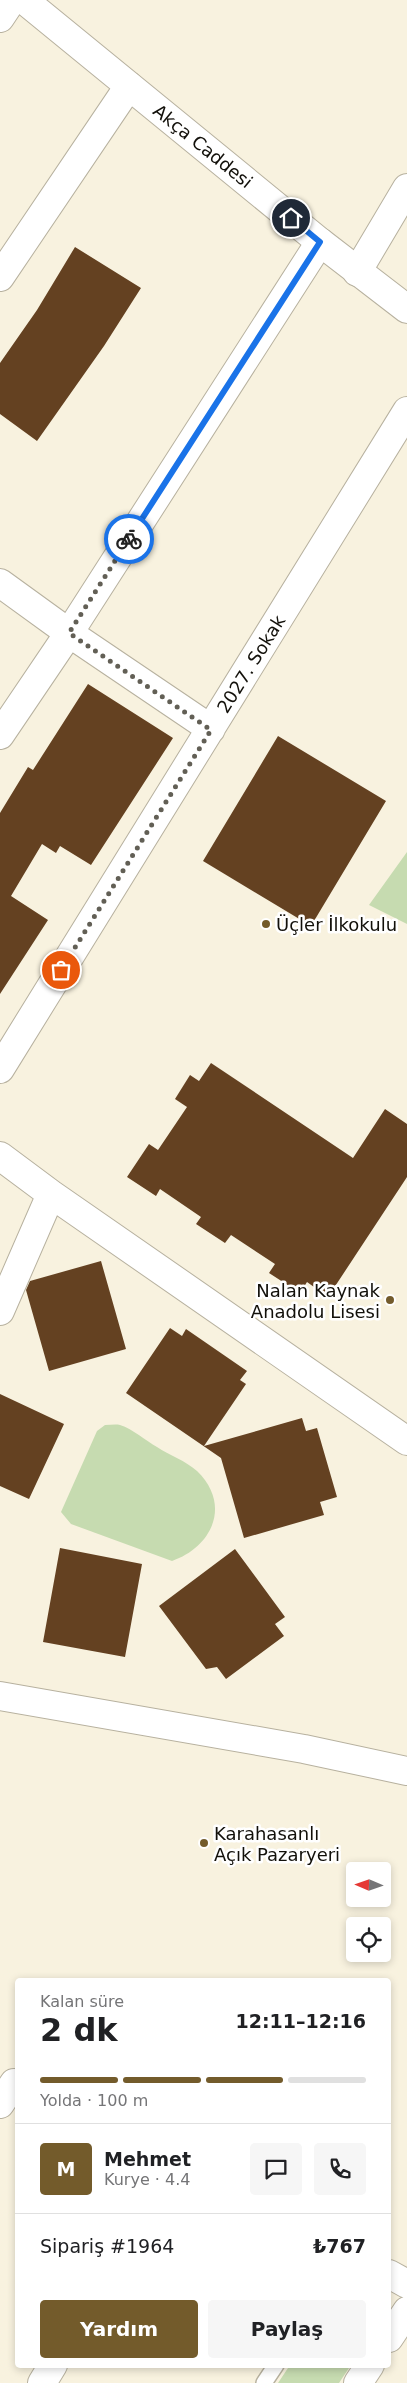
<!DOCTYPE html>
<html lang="tr">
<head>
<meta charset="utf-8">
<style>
  :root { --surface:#fff; --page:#f6f6f6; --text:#202124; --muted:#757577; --line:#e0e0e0; --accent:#735b2b }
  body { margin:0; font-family:"DejaVu Sans",sans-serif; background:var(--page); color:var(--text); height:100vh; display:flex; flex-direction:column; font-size:19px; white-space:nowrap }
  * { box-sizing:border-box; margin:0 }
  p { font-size:16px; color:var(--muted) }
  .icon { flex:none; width:28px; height:28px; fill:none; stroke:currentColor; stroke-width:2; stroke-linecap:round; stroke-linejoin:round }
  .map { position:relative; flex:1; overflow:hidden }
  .panel { position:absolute; left:15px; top:1978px; width:376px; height:390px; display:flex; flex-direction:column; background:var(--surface); border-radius:5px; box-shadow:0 2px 8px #0003 }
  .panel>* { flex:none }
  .needle { width:32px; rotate:272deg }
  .buttons { position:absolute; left:346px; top:1862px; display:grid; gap:10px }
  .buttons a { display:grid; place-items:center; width:45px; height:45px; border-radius:5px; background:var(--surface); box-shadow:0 2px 8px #0003; font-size:25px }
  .pin { position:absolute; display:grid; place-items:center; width:42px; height:42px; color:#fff; margin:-21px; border:2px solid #fff; border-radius:50%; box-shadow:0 1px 5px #0007 }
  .courier { position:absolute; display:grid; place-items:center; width:50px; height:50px; margin:-25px; border:4px solid #1a73e8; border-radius:50%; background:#fff; color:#222; box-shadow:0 1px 6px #0007 }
  .summary em { font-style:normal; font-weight:600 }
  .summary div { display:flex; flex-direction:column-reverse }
  .summary { display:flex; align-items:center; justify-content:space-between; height:85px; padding:0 25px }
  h1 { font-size:32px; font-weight:600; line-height:38px }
  .bar { display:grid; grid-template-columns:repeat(4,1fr); gap:8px 5px; align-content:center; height:60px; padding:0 25px }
  .bar i { height:6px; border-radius:4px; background:var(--line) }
  .bar .selected { background:var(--accent) }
  .bar p { grid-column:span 4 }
  .line { display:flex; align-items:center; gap:12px; padding:0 25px; border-top:1px solid var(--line) }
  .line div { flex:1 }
  .round { display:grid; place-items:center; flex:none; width:52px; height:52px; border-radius:5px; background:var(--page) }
  .cta { display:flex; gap:10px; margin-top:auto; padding:10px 25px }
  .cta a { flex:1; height:58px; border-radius:5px; background:var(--accent); color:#fff; font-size:20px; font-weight:600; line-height:58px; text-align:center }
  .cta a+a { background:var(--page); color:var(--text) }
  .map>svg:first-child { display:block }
  .green { fill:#c6dbb0 }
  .building { fill:#644121 }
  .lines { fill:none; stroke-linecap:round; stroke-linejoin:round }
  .lane-casing { stroke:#b7b19f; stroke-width:18 }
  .street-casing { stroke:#b7b19f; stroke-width:30 }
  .secondary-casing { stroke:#b7b19f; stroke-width:30 }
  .lane { stroke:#fff; stroke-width:15 }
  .street { stroke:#fff; stroke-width:28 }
  .secondary { stroke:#fff; stroke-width:28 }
  .done { stroke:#625f55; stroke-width:5; stroke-dasharray:0 9 }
  .route { stroke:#1a73e8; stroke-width:6 }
  .poi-dot { fill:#735b2b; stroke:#fff; stroke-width:2 }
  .labels { text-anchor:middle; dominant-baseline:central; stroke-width:5; stroke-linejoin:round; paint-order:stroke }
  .street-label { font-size:18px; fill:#12100a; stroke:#fff }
  .poi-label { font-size:18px; fill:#12100a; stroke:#fff; text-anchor:start }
</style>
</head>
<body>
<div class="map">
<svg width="407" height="2383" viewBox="0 0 407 2383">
  <rect width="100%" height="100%" fill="#f8f2df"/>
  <path class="green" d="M 407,852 L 407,924 L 369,905 Z
    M 105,1425 C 110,1425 116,1424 120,1425 C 133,1429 146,1441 157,1447 C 169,1455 186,1461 197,1471 C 232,1505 212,1547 172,1561 L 71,1524 L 61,1512 L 97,1431 Z
    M 290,2365 L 351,2365 L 339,2383 L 278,2383 Z"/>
  <path class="building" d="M 75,247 L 141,288 L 104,346 L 37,441 L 0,414 L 0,363 L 37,310 Z
    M 88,684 L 173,738 L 91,865 L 60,846 L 56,853 L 42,844 L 11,896 L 48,920 L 0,994 L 0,813 L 28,767 L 33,770 Z
    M 278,736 L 386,801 L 311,926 L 203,861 Z
    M 211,1063 L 353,1158 L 385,1109 L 407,1124 L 407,1177 L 328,1297 L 307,1282 L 300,1293 L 269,1273 L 275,1264 L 231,1235 L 225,1243 L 196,1224 L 201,1217 L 160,1189 L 156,1196 L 127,1177 L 149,1144 L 158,1150 L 187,1107 L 175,1099 L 190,1075 L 199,1081 Z
    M 101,1261 L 126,1349 L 49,1371 L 26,1290 L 30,1281 Z
    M 170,1328 L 182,1336 L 186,1329 L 247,1371 L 240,1380 L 246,1384 L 204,1446 L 302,1418 L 306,1431 L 317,1428 L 337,1497 L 320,1502 L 324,1515 L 244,1538 L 221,1458 L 126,1393 Z
    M 0,1394 L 64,1424 L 29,1499 L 0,1486 Z
    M 60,1548 L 142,1564 L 125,1657 L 43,1642 Z
    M 235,1549 L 285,1617 L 275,1624 L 284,1636 L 226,1679 L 217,1667 L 206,1669 L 159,1606 Z"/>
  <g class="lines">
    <defs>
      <path id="lane" d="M 264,2383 L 276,2365"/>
      <path id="street" d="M 0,18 L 12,0
        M 357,272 L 407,188
        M 0,277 L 129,86
        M 0,583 L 69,633 L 211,729
        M 0,735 L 69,633 L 320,242
        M 0,1069 L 407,411
        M 0,1156 L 51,1194 L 407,1441
        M 0,1311 L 51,1194
        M 0,1696 L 304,1749 L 407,1771
        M 0,2104 L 14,2083
        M 389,2274 L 407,2284
        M 389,2338 L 407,2311
        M 42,2383 L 53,2365
        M 358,2383 L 370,2365"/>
      <path id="secondary" d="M 24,0 L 320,242 L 407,309"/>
    </defs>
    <use href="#lane" class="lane-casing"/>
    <use href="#street" class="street-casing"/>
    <use href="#secondary" class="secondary-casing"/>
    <use href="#lane" class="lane"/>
    <use href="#street" class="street"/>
    <use href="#secondary" class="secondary"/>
  </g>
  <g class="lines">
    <path class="done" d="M 61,970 L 211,730 L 69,633 L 129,539"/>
    <path class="route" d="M 129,539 L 320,242 L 291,218"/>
  </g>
  <g class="poi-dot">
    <circle cx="266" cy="924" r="5"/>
    <circle cx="390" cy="1300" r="5"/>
    <circle cx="204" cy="1843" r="5"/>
  </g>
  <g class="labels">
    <g class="street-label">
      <text transform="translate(203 146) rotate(39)">Akça Caddesi</text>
      <text transform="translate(251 664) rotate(-58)">2027. Sokak</text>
    </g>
    <g class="poi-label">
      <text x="276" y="924">Üçler İlkokulu</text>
      <text x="380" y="1290" text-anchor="end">Nalan Kaynak<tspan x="380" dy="21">Anadolu Lisesi</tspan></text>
      <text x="214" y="1833">Karahasanlı<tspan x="214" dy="21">Açık Pazaryeri</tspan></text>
    </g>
  </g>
</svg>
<div class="buttons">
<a><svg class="needle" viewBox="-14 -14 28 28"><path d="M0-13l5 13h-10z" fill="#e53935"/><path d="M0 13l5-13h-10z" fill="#757577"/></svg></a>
<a><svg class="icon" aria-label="locate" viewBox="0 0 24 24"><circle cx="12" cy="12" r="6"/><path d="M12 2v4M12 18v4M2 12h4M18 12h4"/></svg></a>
</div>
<div class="pin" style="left:61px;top:970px;background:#ea580c"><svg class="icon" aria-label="bag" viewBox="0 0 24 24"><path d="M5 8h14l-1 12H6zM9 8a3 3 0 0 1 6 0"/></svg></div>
<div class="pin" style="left:291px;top:218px;background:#1f2937"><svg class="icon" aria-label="home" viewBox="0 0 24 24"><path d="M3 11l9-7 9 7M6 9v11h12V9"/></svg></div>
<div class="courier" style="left:129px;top:539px"><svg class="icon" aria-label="bike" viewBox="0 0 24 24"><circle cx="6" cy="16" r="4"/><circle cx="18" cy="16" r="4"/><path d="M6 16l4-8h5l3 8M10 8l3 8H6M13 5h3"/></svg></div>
<section class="panel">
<div class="summary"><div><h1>2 dk</h1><p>Kalan süre</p></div><em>12:11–12:16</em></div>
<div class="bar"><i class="selected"></i><i class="selected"></i><i class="selected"></i><i></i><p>Yolda · 100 m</p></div>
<div class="line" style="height:90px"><b class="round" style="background:var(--accent);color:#fff">M</b><div><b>Mehmet</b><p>Kurye · 4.4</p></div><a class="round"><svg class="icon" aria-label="chat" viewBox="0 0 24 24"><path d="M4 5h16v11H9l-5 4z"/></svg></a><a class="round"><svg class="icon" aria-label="phone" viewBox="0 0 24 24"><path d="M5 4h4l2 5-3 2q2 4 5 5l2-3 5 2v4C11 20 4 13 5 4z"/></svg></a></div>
<div class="line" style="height:65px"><div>Sipariş #1964</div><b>₺767</b></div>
<div class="cta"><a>Yardım</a><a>Paylaş</a></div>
</section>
</div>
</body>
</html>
